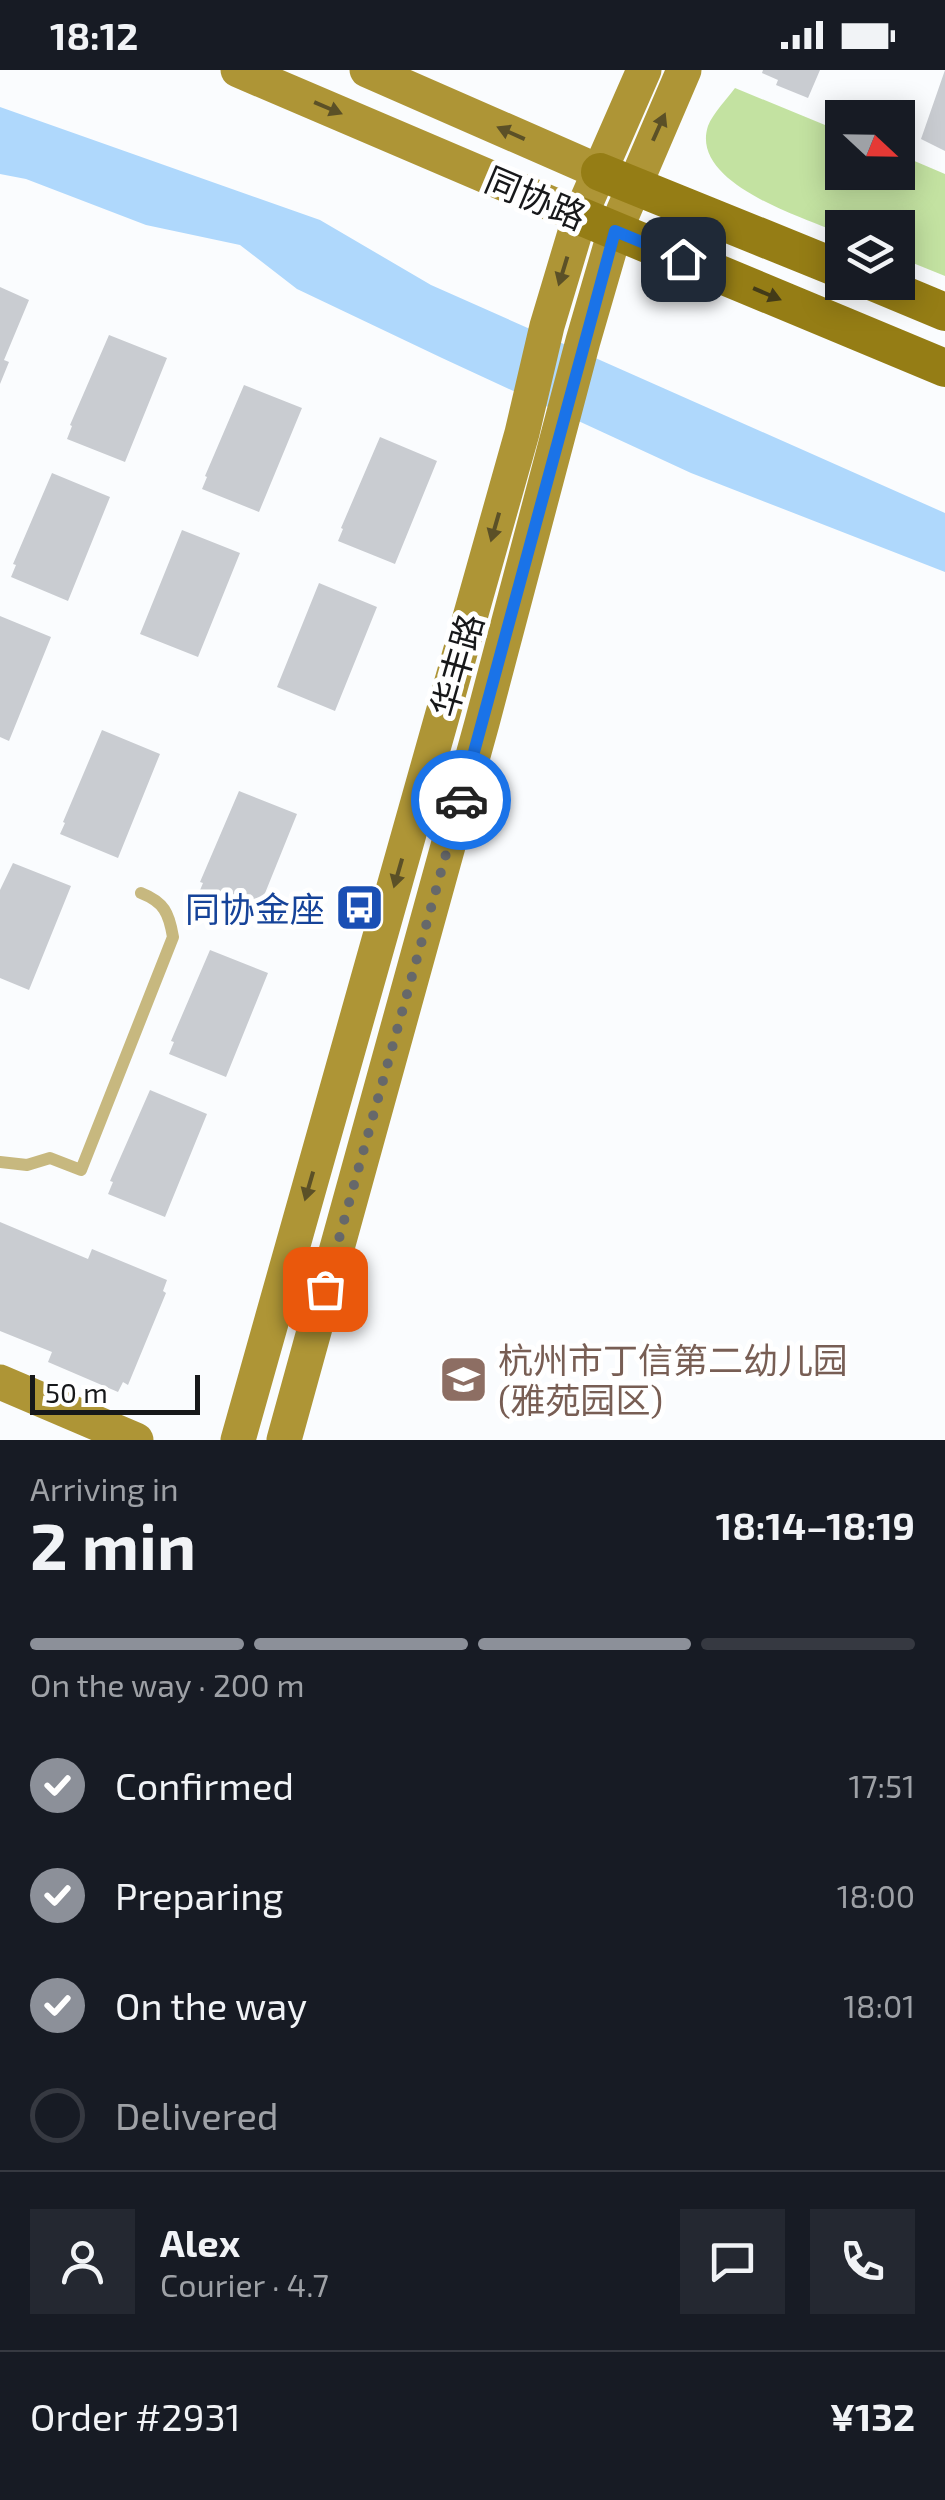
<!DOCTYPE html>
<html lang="en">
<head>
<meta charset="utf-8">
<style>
  :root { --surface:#171b24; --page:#242831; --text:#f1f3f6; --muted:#9ea1a6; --line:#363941; --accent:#8c9099 }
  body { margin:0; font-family:"Exo 2","Noto Sans SC",sans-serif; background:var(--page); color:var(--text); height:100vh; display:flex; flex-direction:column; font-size:38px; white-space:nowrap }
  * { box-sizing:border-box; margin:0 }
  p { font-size:32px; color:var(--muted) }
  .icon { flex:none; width:55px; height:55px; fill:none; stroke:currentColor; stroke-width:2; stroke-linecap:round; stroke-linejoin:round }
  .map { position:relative; height:1370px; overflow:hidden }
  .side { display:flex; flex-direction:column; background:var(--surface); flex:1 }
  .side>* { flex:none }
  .needle { width:65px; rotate:112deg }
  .controls { position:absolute; left:825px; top:30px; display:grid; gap:20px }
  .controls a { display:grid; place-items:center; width:90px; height:90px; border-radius:0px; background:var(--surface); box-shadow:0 5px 25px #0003; font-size:50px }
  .scale { position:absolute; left:30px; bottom:25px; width:170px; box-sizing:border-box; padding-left:10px; border:5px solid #17181a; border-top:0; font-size:28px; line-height:35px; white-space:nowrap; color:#17181a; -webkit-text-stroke:8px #fff; paint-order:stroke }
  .pin { position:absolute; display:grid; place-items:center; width:85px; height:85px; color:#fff; margin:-42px; border-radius:20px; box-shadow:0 5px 15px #0006 }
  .courier { position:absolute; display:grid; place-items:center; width:100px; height:100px; margin:-50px; border:8px solid #1a73e8; border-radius:50%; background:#fff; color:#222; box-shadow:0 2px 12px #0007 }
  .head em { font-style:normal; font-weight:700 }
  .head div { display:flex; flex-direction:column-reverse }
  .head { display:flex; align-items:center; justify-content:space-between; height:170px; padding:0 30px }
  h1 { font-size:65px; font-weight:700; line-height:75px }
  .bar { display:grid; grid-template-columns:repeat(4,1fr); gap:15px 10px; align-content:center; height:120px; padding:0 30px }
  .bar i { height:12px; border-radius:8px; background:var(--line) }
  .bar .on { background:var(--accent) }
  .bar p { grid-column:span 4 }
  .line { display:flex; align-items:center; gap:25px; padding:0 30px; border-top:2px solid var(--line) }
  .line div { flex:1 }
  .round { display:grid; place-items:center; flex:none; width:105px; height:105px; border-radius:0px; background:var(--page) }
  ol { padding:0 30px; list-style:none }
  li { display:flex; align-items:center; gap:30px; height:110px }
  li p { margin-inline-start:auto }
  li .icon { padding:10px; border-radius:50%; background:var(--accent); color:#fff; stroke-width:4 }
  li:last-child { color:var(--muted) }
  li i { width:55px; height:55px; border:5px solid var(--line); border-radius:50% }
  .status { display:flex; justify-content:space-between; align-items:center; height:70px; padding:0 50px; background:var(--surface); direction:ltr }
  .status svg { height:28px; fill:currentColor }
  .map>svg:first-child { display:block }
  .green { fill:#c3e2a1 }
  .water { fill:#afd8fc }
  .building { fill:#c9ccd1 }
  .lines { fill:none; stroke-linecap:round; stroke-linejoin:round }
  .lane { stroke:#c7b87f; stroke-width:12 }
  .secondary { stroke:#ae9536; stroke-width:35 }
  .primary { stroke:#957d15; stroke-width:38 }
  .oneway { fill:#5b5027 }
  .oneway2 { fill:#433b18 }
  .done { stroke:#66686a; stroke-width:10; stroke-dasharray:0 18 }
  .route { stroke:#1a73e8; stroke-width:12 }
  .labels { text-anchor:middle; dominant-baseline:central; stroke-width:10; stroke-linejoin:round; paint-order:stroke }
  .street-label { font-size:35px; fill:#17181a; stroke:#fff }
  .transit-label { font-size:35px; fill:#164399; stroke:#fff; text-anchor:end }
  .education-label { font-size:35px; fill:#785e54; stroke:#fff; text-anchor:start }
</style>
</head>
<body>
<div class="status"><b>18:12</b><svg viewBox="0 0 49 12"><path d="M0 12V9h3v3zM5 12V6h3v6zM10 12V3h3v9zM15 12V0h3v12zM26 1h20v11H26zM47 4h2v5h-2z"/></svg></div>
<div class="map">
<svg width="945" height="1370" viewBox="0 0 945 1370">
  <rect width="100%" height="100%" fill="#fafcfe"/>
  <path class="green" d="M 735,18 L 842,62 L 842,102 L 898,102 L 898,84 L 945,104 L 945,206 L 898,187 L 898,158 L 842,158 L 842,164 C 805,148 689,114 708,56 C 713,43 727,29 735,18 Z"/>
  <path class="water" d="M 0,37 L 320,150 L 431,215 L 945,443 L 945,502 L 691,403 L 442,288 L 297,219 L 240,175 L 146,155 L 26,109 L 0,104 Z"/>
  <path class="building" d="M 763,0 L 820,0 L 808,28 L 776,15 L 778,10 L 762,3 Z
    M 945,0 L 945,81 L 921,69 Z
    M 0,217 L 29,230 L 4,290 L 9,292 L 0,314 Z
    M 109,265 L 167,288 L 125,392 L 67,369 L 72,356 L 70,355 Z
    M 244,315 L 302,338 L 259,442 L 202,419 L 207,407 L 205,406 Z
    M 380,367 L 437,391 L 395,494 L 338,471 L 343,459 L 341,458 Z
    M 52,403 L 110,427 L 68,531 L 11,507 L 16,495 L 13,494 Z
    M 182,460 L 240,483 L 198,587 L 140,564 Z
    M 319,513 L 377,537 L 335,641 L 277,617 Z
    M 0,546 L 51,567 L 9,671 L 0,667 Z
    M 102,660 L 160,684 L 118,788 L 60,764 L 65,753 L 63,752 Z
    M 239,721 L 297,744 L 255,848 L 198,825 L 203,813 L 200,812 Z
    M 13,793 L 71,816 L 29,920 L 0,908 L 0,820 Z
    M 210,880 L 268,903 L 226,1007 L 169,984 L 174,972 L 171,971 Z
    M 150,1020 L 207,1044 L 165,1147 L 108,1124 L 113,1112 L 110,1111 Z
    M 0,1152 L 88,1189 L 92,1179 L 167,1210 L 163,1221 L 166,1223 L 128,1315 L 123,1312 L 118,1322 L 48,1292 L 52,1282 L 0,1261 Z"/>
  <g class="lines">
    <path class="lane" d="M 0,1092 L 27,1095 L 50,1088 L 81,1100 L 173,867 C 169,843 164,832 141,823"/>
    <path class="secondary" d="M 238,0 L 580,146
      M 367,0 L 600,102
      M 0,1312 L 136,1370
      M 238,1370 L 522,363 L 547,256 L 580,146 L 644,0
      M 284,1370 L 482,653 L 583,271 L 615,161 L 684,0"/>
    <path class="primary" d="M 600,102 L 842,200
      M 580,146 L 945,298
      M 873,212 L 945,242"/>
  </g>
  <defs><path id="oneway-solid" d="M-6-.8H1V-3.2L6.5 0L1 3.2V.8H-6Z" transform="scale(2.5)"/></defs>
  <g class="oneway">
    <use href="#oneway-solid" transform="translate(328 38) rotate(23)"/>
    <use href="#oneway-solid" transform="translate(659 57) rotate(-66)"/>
    <use href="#oneway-solid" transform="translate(511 63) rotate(-156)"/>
    <use href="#oneway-solid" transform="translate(563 201) rotate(107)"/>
    <use href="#oneway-solid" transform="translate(495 457) rotate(106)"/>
    <use href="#oneway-solid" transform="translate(398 803) rotate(106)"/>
    <use href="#oneway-solid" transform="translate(309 1116) rotate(106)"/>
  </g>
  <use class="oneway2" href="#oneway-solid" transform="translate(767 224) rotate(23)"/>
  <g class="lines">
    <path class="done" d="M 325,1219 L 461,730"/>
    <path class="route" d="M 461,730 L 615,161 L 683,189"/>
  </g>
  <defs>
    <symbol id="bus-square" viewBox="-11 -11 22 22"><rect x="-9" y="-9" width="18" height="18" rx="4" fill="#1a4fb4" stroke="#fff"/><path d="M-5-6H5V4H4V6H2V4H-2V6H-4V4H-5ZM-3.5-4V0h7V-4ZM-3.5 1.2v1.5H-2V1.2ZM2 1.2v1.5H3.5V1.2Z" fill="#fff"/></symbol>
    <symbol id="school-square" viewBox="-11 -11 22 22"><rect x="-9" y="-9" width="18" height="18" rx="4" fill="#8d6e63" stroke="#fff"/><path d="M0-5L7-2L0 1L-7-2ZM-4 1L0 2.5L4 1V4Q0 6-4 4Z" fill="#fff"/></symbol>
  </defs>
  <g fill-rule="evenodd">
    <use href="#bus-square" x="332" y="810" width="55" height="55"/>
    <use href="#school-square" x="436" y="1282" width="55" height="55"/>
  </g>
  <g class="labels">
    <g class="street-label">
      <text transform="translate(536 127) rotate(23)">同协路</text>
      <text transform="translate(456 595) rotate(-74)">华丰路</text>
    </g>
    <g class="transit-label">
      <text x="325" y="838">同协金座</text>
    </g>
    <g class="education-label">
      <text x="498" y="1289">杭州市丁信第二幼儿园<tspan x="498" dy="40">(雅苑园区)</tspan></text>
    </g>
  </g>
</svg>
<div class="controls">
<a><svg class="needle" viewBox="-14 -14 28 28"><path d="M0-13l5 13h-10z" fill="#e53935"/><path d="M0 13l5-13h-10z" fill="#9ea1a6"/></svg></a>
<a><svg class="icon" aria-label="layers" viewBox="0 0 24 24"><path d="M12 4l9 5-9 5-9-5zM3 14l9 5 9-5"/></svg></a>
</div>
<div class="scale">50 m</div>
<div class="pin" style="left:325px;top:1219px;background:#ea580c"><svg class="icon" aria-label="bag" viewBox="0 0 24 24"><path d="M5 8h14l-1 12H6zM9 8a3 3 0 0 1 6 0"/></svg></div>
<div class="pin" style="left:683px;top:189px;background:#1f2937"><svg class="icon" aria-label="home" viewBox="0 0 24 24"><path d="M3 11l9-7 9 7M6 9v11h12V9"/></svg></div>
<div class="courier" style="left:461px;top:730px"><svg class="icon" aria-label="car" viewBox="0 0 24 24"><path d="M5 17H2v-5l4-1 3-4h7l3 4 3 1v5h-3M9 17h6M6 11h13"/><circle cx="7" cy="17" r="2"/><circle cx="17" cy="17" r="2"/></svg></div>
</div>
<section class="side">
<div class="head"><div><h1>2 min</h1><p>Arriving in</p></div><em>18:14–18:19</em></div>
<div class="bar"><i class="on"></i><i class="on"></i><i class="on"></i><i></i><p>On the way · 200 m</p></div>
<ol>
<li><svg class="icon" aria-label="check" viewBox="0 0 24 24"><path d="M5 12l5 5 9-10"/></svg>Confirmed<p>17:51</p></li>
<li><svg class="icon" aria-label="check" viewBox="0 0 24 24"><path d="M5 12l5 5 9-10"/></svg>Preparing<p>18:00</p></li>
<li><svg class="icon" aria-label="check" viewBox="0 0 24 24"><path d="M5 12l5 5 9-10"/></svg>On the way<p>18:01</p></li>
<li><i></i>Delivered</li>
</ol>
<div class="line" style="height:180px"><a class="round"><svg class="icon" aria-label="person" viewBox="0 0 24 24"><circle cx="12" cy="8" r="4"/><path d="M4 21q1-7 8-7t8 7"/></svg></a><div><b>Alex</b><p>Courier · 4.7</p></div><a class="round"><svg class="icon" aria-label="chat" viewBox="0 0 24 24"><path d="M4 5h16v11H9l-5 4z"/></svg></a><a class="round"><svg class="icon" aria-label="phone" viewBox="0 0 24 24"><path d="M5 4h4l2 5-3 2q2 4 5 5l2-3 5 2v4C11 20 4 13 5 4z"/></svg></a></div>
<div class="line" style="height:130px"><div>Order #2931</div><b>¥132</b></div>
</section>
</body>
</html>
